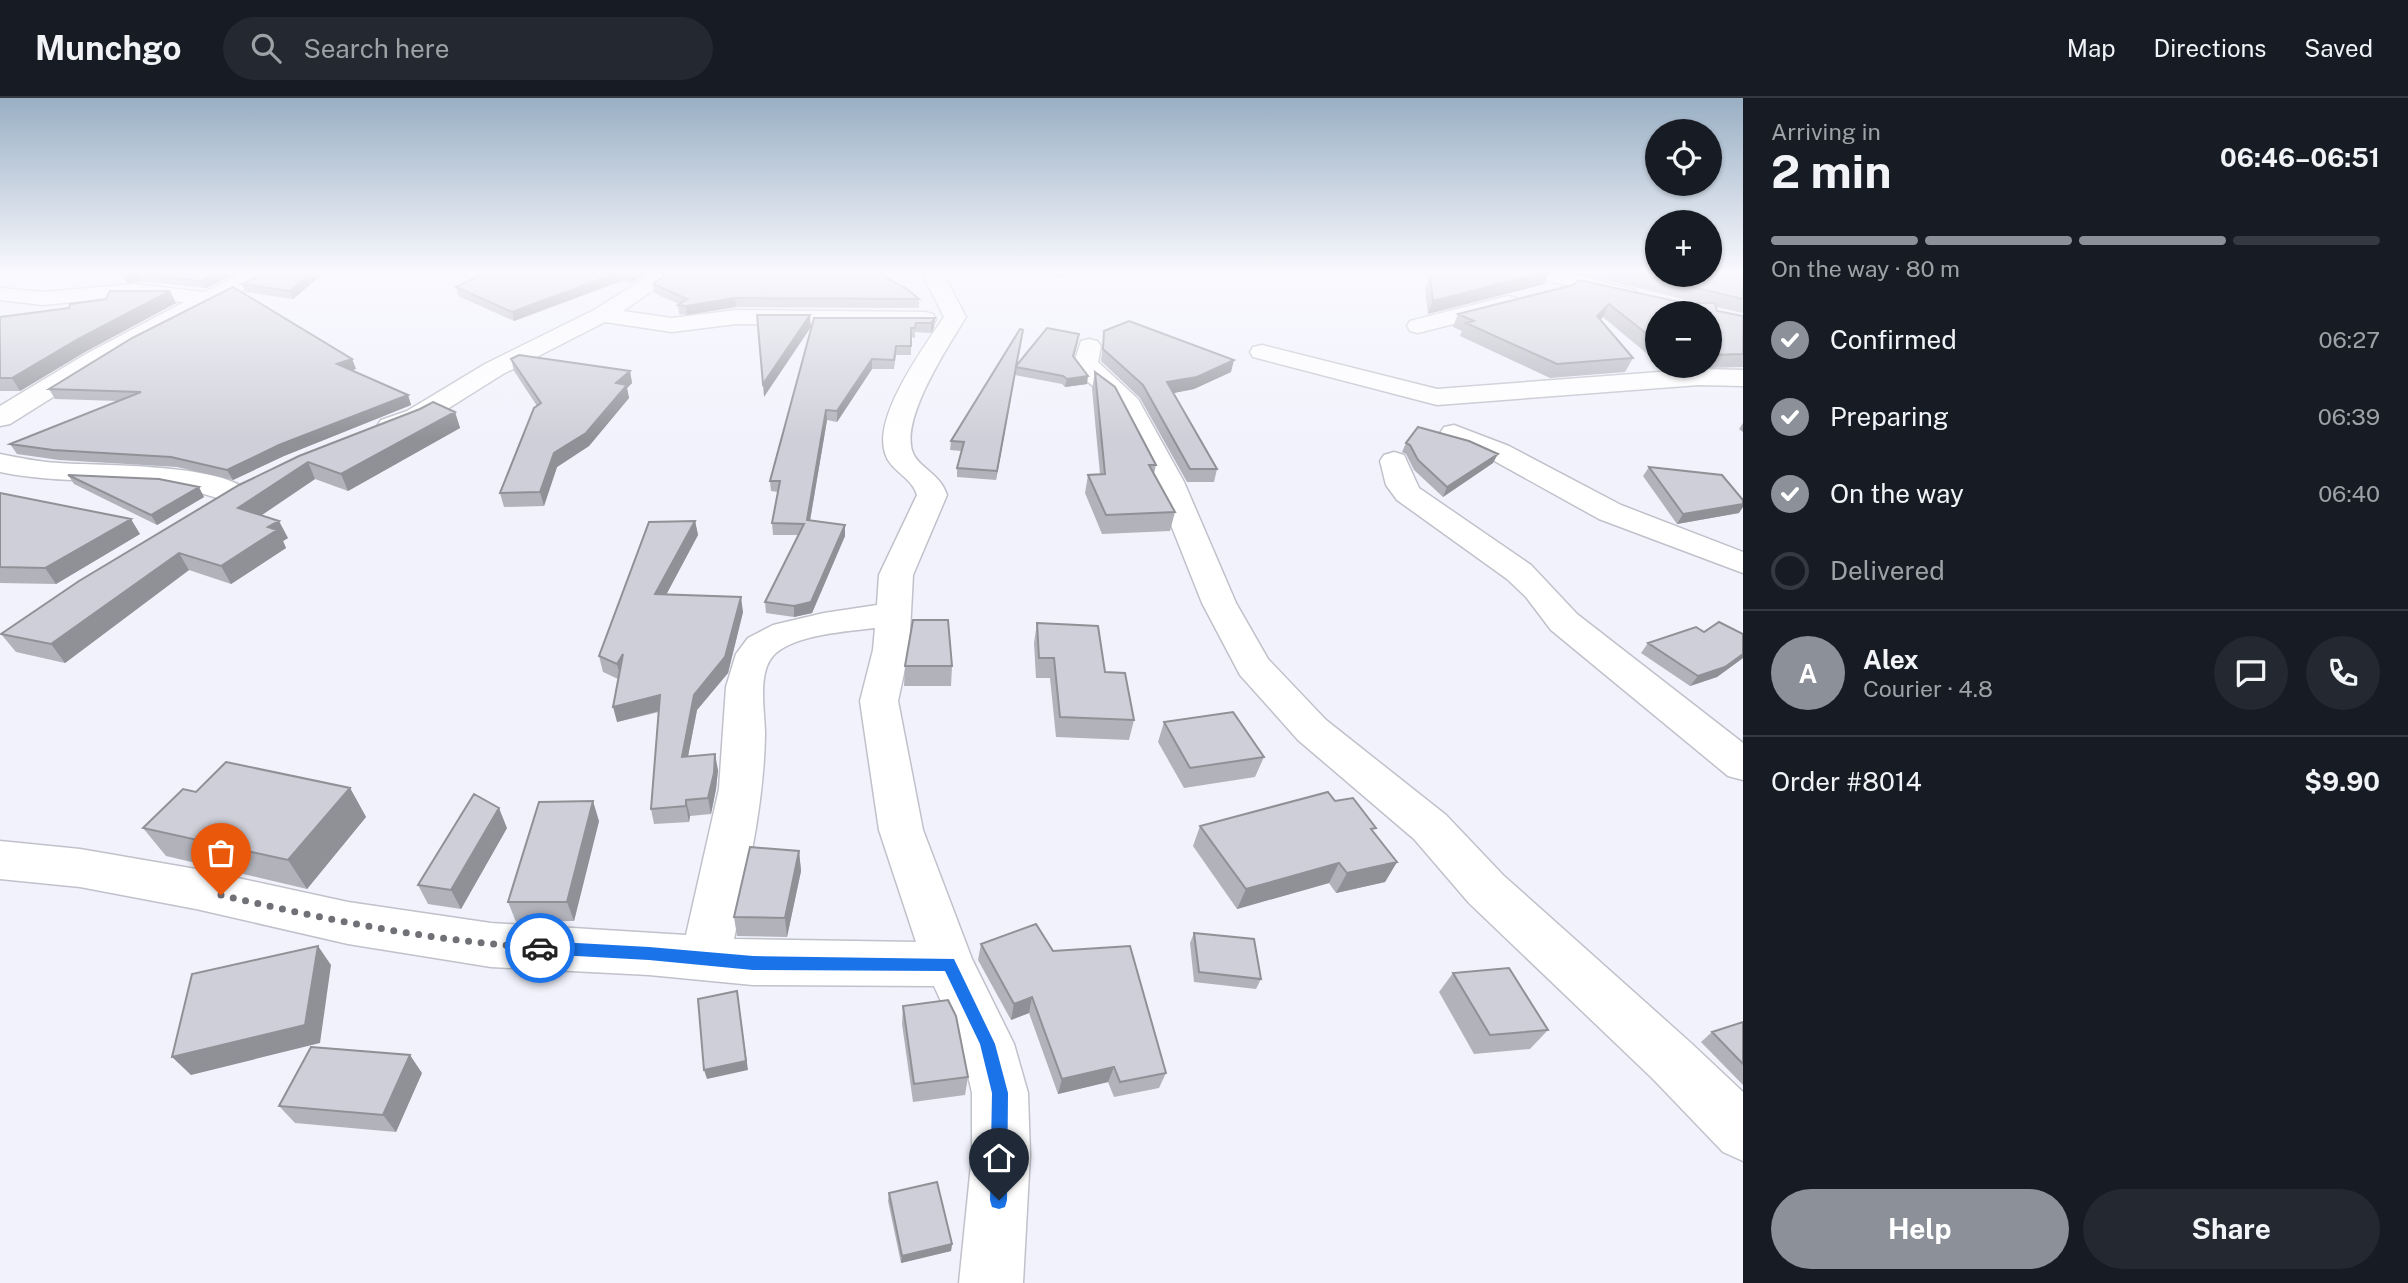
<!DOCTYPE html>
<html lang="en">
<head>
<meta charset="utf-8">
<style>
  :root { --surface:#171b24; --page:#242831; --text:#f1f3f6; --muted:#9ea1a6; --line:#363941; --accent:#8c9099 }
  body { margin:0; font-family:"Public Sans",sans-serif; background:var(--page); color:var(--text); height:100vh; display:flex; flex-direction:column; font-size:26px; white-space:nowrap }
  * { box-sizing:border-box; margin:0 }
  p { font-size:23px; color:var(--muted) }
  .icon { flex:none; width:38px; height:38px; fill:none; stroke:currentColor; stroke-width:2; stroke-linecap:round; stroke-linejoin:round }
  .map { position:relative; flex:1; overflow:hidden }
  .sheet { display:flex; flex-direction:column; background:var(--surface); width:665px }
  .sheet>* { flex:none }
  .tools { position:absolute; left:1645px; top:21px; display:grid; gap:14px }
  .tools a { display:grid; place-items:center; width:77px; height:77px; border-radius:50%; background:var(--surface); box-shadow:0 2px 5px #0004; font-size:35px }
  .pin { position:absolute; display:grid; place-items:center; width:60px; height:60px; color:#fff; margin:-72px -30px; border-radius:50% 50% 50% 0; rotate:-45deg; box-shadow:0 0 7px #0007 }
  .pin .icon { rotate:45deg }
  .courier { position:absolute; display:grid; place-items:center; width:70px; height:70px; margin:-35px; border:5px solid #1a73e8; border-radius:50%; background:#fff; color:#222; box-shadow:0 2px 9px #0007 }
  .overview em { font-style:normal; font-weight:700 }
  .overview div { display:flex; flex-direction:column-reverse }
  .overview { display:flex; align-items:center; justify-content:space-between; height:119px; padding:0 28px }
  h1 { font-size:46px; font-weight:700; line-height:52px }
  .bar { display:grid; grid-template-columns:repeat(4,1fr); gap:10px 7px; align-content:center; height:84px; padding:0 28px }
  .bar i { height:9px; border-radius:5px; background:var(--line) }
  .bar .on { background:var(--accent) }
  .bar p { grid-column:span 4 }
  .line { display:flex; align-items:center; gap:18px; padding:0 28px; border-top:2px solid var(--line) }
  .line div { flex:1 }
  .round { display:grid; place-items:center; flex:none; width:74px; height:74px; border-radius:37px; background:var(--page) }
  ol { padding:0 28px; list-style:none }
  li { display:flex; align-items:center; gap:21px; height:77px }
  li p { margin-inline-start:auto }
  li .icon { padding:7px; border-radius:50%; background:var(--accent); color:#fff; stroke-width:4 }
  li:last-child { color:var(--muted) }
  li i { width:38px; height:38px; border:4px solid var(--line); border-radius:50% }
  .button { display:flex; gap:14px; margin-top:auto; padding:14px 28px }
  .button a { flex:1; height:80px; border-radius:42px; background:var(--accent); color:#fff; font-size:28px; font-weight:700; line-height:80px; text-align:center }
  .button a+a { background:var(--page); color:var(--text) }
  header { display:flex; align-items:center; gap:42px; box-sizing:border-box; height:98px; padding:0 35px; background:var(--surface); border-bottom:2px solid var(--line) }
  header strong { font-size:33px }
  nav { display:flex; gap:38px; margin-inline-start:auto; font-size:24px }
  .search { width:490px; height:63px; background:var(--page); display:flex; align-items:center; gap:18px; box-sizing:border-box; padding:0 24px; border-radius:38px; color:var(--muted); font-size:26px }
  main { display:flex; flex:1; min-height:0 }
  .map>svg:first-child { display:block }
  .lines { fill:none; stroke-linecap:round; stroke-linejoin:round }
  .minor-casing { stroke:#c0c1ca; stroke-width:3 }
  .minor { fill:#fff; fill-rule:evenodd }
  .wall { fill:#b1b2ba }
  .shaded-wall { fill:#909197 }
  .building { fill:#cecfd8; stroke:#909197; stroke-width:2 }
  .route { fill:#1a73e8 }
  .done { stroke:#707177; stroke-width:7; stroke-dasharray:0 12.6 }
</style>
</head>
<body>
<header>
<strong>Munchgo</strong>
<div class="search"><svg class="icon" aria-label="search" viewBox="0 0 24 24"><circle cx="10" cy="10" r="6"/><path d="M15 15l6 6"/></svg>Search here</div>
<nav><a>Map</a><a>Directions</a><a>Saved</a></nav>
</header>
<main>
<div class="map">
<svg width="1743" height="1185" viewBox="0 0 1743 1185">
  <rect width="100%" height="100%" fill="#f1f2fc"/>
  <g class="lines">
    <defs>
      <path id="minor" d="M 244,175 L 272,175 L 269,179 L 136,247 L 10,326 L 0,328 L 0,308 L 86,256 L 184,204 L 124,199 L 43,207 L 0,202 L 0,190 L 43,194 L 135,186 L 204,194 Z
        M 653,175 L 678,175 L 623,213 L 672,220 L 736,212 L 925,214 L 933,216 L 936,221 L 933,226 L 925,228 L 736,226 L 672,234 L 605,224 L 503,276 L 425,325 L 391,336 L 381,334 L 377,328 L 381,322 L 407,313 L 485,266 L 594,212 Z
        M 922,175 L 943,175 L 966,219 C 949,247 899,322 913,355 C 919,370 940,375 947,397 L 913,477 L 909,552 L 898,603 L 923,732 L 972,861 L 1014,946 L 1028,995 L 1030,1057 L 1023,1185 L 959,1185 L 972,1057 L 972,995 L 961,947 L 934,888 L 753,887 L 649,877 L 491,869 L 348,846 L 196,811 L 80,789 L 0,781 L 0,743 L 80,751 L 196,771 L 348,804 L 491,825 L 686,837 L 719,691 L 726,589 L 736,556 L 748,540 L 773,527 L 824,515 L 877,507 L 879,477 L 917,397 C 912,379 890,373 885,355 C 873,318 924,249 944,219 ZM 875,530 L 873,552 L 860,603 L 879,732 L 916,844 L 734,841 C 748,773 764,706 765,636 C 765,614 757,576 773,558 C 791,537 849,533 875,530 Z
        M 1531,175 L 1567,175 L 1635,192 L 1638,197 L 1635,202 L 1627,203 L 1534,179 Z
        M 1508,198 L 1516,200 L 1519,205 L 1516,210 L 1418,235 L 1410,233 L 1407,228 L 1410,223 Z
        M 1089,241 L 1097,243 L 1101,248 L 1098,264 L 1138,301 L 1184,384 L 1236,505 L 1268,561 L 1326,622 L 1446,717 L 1503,777 L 1691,945 L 1743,994 L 1743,1063 L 1723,1054 L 1653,981 L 1469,805 L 1414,741 L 1298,642 L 1240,577 L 1202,505 L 1154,384 L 1114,305 L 1088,284 L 1074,265 L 1081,243 Z
        M 1262,247 L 1437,291 L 1699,271 L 1743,272 L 1743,288 L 1699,287 L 1437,307 L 1253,259 L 1250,254 L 1253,249 Z
        M 1454,327 L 1509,348 L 1621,407 L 1743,454 L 1743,475 L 1599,421 L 1489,360 L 1444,341 L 1440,335 L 1444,329 Z
        M 1394,354 L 1404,357 L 1419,390 L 1531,467 L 1577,516 L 1743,645 L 1743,682 L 1728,678 L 1551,532 L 1526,499 L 1507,481 L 1397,402 L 1386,387 L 1380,363 L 1384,357 Z
        M 0,356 C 20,360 39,364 59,365 C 97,368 229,365 250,396 L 246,402 C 226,407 208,395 188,392 C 126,379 62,387 0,374 Z"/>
    </defs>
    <use href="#minor" class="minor-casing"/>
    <use href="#minor" class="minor"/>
  </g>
  <path class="wall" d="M 126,175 L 237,175 L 206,190 L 141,183 L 127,185 L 123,177 Z
    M 264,175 L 324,175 L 293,201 L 245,194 L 242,186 Z
    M 485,175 L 648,175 L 631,185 L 624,182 L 514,223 L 458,198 L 456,189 Z
    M 1040,175 L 1068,175 L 1064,179 Z
    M 1442,175 L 1549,175 L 1544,186 L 1428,216 L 1425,191 L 1430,178 Z
    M 1577,175 L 1743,175 L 1743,215 L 1716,209 L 1717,213 L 1743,218 L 1743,269 L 1666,271 L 1662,268 L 1710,268 L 1710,215 L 1657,215 L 1657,264 L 1603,219 L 1600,222 L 1633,260 L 1625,274 L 1550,280 L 1460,238 L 1462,233 L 1453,229 L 1458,216 L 1573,187 L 1684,205 L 1699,205 Z
    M 653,186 L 919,201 L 919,210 L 736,209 L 687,217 L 679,216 L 678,207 L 679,206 L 654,195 Z
    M 170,193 L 176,205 L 85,254 L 20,293 L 0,293 L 0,219 L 69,210 Z
    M 814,220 L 935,220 L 934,230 L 931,235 L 915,234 L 915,240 L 911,239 L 911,257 L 896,257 L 894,271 L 872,271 L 837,324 L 827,322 L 810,423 L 845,427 L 845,438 L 812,515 L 794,519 L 766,515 L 765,504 L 798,437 L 773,437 L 772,425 L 778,394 L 771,393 L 770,383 Z
    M 1104,233 L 1231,274 L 1194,291 L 1173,295 L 1217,371 L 1214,384 L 1187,384 L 1140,300 L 1101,263 Z
    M 1022,240 L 1017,267 L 1078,244 L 1074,259 L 1087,286 L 1065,289 L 1062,286 L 1015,277 L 996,382 L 957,379 L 957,370 L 962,353 L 950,352 L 951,343 Z
    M 352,261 L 356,271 L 351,272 L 408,297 L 411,307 L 284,358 L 233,382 L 177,369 L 59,362 L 17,356 L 10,346 L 118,303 L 55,301 L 49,291 Z
    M 511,261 L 630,273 L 632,285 L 627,290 L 629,300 L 589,348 L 557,369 L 544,408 L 504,409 L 500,395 L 537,308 L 514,273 Z
    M 1095,274 L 1156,367 L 1154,376 L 1175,414 L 1170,433 L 1102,436 L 1085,395 L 1088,377 L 1100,376 L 1092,291 Z
    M 455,314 L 460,330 L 348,393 L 315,381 L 262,417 L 288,440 L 283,443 L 286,450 L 231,486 L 189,472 L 65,565 L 16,554 L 1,536 L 239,387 Z
    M 1743,325 L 1743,334 L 1739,331 Z
    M 1406,345 L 1493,365 L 1443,399 L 1414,372 L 1406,356 L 1402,354 Z
    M 1649,369 L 1739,415 L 1677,426 L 1643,378 Z
    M 68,377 L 204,399 L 157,427 L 74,386 Z
    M 0,395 L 140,436 L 56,486 L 0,485 Z
    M 695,423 L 698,437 L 666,497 L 743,514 L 728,575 L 697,612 L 688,658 L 718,672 L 716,691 L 711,716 L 690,718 L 689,724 L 654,726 L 651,711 L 659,614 L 617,624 L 618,581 L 603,574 L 599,558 Z
    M 1037,525 L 1105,574 L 1134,622 L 1129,642 L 1056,639 L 1050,580 L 1036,580 L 1034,545 Z
    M 1704,534 L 1743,536 L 1743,560 L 1717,579 L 1690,588 L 1641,555 L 1648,545 Z
    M 905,568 L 952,568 L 951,588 L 904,588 Z
    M 1164,624 L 1264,659 L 1255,679 L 1184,690 L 1158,644 Z
    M 350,690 L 366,719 L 307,791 L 166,758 L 143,730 L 196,694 Z
    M 1335,703 L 1373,735 L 1397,764 L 1385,784 L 1336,795 L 1329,785 L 1237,811 L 1193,748 L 1200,728 Z
    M 599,723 L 574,823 L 516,824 L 508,804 Z
    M 507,730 L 461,811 L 428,806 L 418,787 Z
    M 799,753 L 801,773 L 787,839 L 737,838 L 734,819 Z
    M 1194,835 L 1261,881 L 1256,891 L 1194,884 L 1190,845 Z
    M 981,846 L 1053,853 L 1166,975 L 1159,990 L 1114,999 L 1108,984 L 1058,996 L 1029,915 L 1011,922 L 978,862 Z
    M 1453,875 L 1548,932 L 1530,951 L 1474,956 L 1439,894 Z
    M 903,908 L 968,979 L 965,997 L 913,1004 L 902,926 Z
    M 1743,924 L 1743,987 L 1701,944 L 1712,934 Z
    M 422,975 L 396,1034 L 295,1025 L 279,1008 Z
    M 889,1095 L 952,1146 L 951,1153 L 901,1165 L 888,1103 Z"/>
  <path class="shaded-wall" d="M 217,175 L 237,175 L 206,190 L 202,183 Z
    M 311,175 L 324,175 L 293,201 L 290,193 Z
    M 617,175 L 623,175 L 624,182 L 514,223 L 512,214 Z
    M 632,175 L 648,175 L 631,185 L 630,177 Z
    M 1542,175 L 1549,175 L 1544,186 L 1428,216 L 1433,203 Z
    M 137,176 L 141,183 L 127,185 L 123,177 Z
    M 170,193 L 176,205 L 85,254 L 20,293 L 12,280 L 78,241 Z
    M 735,200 L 736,209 L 687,217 L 686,208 Z
    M 1609,206 L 1603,219 L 1591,231 L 1597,218 Z
    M 810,217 L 811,229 L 764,299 L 763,286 Z
    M 935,220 L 934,230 L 931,235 L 931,225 Z
    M 352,261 L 356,271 L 341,276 L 337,266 Z
    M 872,261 L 872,271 L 837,324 L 837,313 Z
    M 1234,262 L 1231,274 L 1194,291 L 1164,297 L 1167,284 Z
    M 1016,269 L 1015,277 L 996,382 L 997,373 Z
    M 630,273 L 632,285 L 627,290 L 629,300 L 589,348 L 557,369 L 544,408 L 540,394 L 554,355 L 616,285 Z
    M 1088,278 L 1087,286 L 1065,289 L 1067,281 Z
    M 408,297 L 411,307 L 284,358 L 233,382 L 227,372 L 279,347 Z
    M 826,312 L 827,322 L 808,434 L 807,422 Z
    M 455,314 L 460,330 L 348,393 L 341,376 Z
    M 1498,356 L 1493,365 L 1443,399 L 1447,389 Z
    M 308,364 L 315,381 L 247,427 L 238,410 Z
    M 199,389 L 204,399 L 157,427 L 151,417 Z
    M 1743,406 L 1743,409 L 1739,415 L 1677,426 L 1683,416 Z
    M 131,421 L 140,436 L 56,486 L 45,470 Z
    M 279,423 L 288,440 L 283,443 L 286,450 L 231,486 L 221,468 L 268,429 Z
    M 695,423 L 698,437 L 658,512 L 655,496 Z
    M 845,427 L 845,438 L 812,515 L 794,519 L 794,508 Z
    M 179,455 L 189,472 L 65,565 L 51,546 Z
    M 741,499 L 743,514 L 728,575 L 697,612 L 685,674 L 682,659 L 694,597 Z
    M 623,556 L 621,582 L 617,566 Z
    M 1743,556 L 1743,560 L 1717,579 L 1690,588 L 1698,578 Z
    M 660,597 L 663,612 L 617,624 L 613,609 Z
    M 715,656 L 718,672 L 716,691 L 711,716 L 708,700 Z
    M 350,690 L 366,719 L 307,791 L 288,762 Z
    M 686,702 L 690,718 L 689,724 L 686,708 Z
    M 593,703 L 599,723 L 574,823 L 567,804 Z
    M 499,710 L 507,730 L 461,811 L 451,792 Z
    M 799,753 L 801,773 L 787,839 L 785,820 Z
    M 1397,764 L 1385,784 L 1336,795 L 1347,775 Z
    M 1339,765 L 1329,785 L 1237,811 L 1246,791 Z
    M 318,848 L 331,867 L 320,945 L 191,977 L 172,959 Z
    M 737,893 L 748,972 L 707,981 L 704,972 Z
    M 1032,899 L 1029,915 L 1011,922 L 1014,906 Z
    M 410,957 L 422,975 L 396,1034 L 383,1017 Z
    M 1114,969 L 1108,984 L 1058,996 L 1062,981 Z
    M 952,1146 L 951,1153 L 901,1165 L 902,1158 Z"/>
  <path class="building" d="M 126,175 L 217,175 L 202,183 L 137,176 L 123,177 Z
    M 264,175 L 311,175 L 290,193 L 242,186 Z
    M 485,175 L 617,175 L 512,214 L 456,189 Z
    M 668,175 L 878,175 L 907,191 L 919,201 L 735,200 L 686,208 L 678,207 L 687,201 L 653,186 Z
    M 1442,175 L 1542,175 L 1433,203 L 1430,178 Z
    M 1634,175 L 1657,175 L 1657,177 L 1743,175 L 1743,201 Z
    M 1579,182 L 1684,205 L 1715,205 L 1717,213 L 1743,218 L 1743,256 L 1710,257 L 1710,215 L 1657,215 L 1657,244 L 1609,206 L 1597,218 L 1633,260 L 1557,266 L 1466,225 L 1474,223 L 1458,216 L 1573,187 Z
    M 233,189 L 352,261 L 337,266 L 408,297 L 279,347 L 227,372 L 171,359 L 53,352 L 10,346 L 141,294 L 49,291 L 132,240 Z
    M 110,193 L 170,193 L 78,241 L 12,280 L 0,280 L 0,219 L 69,210 L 70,206 L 106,201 Z
    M 757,217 L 810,217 L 763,286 Z
    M 814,220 L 935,220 L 931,225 L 916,225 L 915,230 L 911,230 L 911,248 L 896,248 L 894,262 L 872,261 L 837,313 L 826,312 L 807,422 L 845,427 L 811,504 L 794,508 L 765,504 L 804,426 L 772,425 L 780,383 L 770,383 Z
    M 1129,223 L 1234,262 L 1197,279 L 1167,284 L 1217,371 L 1190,371 L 1143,287 L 1103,251 L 1104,233 Z
    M 1047,230 L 1079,236 L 1073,258 L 1088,278 L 1067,281 L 1063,278 L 1016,269 L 997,373 L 957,370 L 964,344 L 951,343 L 1020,231 L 1023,232 L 1016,268 Z
    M 519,257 L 630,273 L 616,285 L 627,287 L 586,335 L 554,355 L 540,394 L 500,395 L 534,310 L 541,305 L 511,261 Z
    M 1095,274 L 1115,289 L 1156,367 L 1149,367 L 1175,414 L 1106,417 L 1088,377 L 1105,376 Z
    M 433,304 L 455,314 L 341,376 L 308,364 L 238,410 L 279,423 L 268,429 L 277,432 L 221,468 L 179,455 L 51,546 L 1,536 L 79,483 L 239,387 L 299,358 L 420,311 Z
    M 1418,329 L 1469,343 L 1498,356 L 1447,389 L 1418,362 L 1410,347 L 1406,345 Z
    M 1649,369 L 1722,377 L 1743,402 L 1743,406 L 1683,416 Z
    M 68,377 L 159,381 L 199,389 L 151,417 Z
    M 0,395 L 131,421 L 45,470 L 0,469 Z
    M 695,423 L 655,496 L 741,499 L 725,559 L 694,597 L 682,659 L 715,656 L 714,675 L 708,700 L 686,702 L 686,708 L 651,711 L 660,597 L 613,609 L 623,556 L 617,566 L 599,558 L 649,424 Z
    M 913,522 L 948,522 L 952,568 L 905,568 Z
    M 1719,524 L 1743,536 L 1743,556 L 1725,569 L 1698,578 L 1648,545 L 1696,529 L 1704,534 Z
    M 1037,525 L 1098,528 L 1105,574 L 1125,575 L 1134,622 L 1060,619 L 1054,560 L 1039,560 Z
    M 1233,614 L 1264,659 L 1190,670 L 1164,624 Z
    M 226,664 L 350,690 L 288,762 L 143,730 L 183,691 L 196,694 Z
    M 1328,694 L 1335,703 L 1353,700 L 1376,730 L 1371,731 L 1397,764 L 1347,775 L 1339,765 L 1246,791 L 1200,728 Z
    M 474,696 L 499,710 L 451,792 L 418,787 Z
    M 593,703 L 567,804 L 508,804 L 539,704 Z
    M 750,749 L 799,753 L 785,820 L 734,819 Z
    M 1036,826 L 1053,853 L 1130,848 L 1166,975 L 1120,984 L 1114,969 L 1062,981 L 1032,899 L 1014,906 L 981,846 Z
    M 1194,835 L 1254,841 L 1261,881 L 1199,874 Z
    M 318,848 L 305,927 L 172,959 L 192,876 Z
    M 1509,870 L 1548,932 L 1490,937 L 1453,875 Z
    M 737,893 L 746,963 L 704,972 L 698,901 Z
    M 948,902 L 956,918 L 968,979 L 914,986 L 903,908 Z
    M 1743,924 L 1743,966 L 1712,934 Z
    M 311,949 L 410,957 L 383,1017 L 279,1008 Z
    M 937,1084 L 952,1146 L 902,1158 L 889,1095 Z"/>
  <linearGradient id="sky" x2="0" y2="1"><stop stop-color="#99afc4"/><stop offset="0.51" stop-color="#f9f9fe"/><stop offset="1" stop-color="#f9f9fe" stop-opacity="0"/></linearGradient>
  <rect width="1743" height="341" fill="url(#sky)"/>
  <path class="route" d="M 540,843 L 649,849 L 753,858 L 954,861 L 995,946 L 1008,995 L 1007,1102 L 1005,1109 L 999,1111 L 992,1109 L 990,1102 L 992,995 L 980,946 L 945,873 L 753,872 L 649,862 L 540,856 L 533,850 Z"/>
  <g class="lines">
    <path class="done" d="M 221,797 C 326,822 433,843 540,850"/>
  </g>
</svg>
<div class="tools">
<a><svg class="icon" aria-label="locate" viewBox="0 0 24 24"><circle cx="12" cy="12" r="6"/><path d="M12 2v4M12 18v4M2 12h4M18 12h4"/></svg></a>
<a>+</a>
<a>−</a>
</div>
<div class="pin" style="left:221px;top:797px;background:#ea580c"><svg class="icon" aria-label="bag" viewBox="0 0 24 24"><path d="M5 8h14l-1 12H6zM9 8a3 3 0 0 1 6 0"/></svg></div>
<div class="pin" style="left:999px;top:1102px;background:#1f2937"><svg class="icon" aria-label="home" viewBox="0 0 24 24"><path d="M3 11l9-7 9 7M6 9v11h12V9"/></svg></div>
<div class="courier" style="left:540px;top:850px"><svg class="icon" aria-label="car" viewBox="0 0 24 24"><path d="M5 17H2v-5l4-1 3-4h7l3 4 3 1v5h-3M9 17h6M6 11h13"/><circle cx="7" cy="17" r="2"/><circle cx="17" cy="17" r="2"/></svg></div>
</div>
<section class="sheet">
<div class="overview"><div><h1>2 min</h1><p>Arriving in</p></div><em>06:46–06:51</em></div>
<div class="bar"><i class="on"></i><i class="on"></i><i class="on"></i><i></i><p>On the way · 80 m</p></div>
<ol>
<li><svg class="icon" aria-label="check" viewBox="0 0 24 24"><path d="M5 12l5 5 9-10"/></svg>Confirmed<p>06:27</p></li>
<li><svg class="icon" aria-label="check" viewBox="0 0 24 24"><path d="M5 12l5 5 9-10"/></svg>Preparing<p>06:39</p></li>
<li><svg class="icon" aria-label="check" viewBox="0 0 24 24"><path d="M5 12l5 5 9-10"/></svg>On the way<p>06:40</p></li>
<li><i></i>Delivered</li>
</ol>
<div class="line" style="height:126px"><b class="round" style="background:var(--accent);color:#fff">A</b><div><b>Alex</b><p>Courier · 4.8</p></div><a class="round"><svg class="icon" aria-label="chat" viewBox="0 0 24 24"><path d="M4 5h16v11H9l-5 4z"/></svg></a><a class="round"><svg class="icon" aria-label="phone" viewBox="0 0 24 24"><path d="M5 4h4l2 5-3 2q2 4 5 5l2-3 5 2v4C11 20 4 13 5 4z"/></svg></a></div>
<div class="line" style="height:91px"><div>Order #8014</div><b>$9.90</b></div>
<div class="button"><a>Help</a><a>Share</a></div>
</section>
</main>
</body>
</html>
